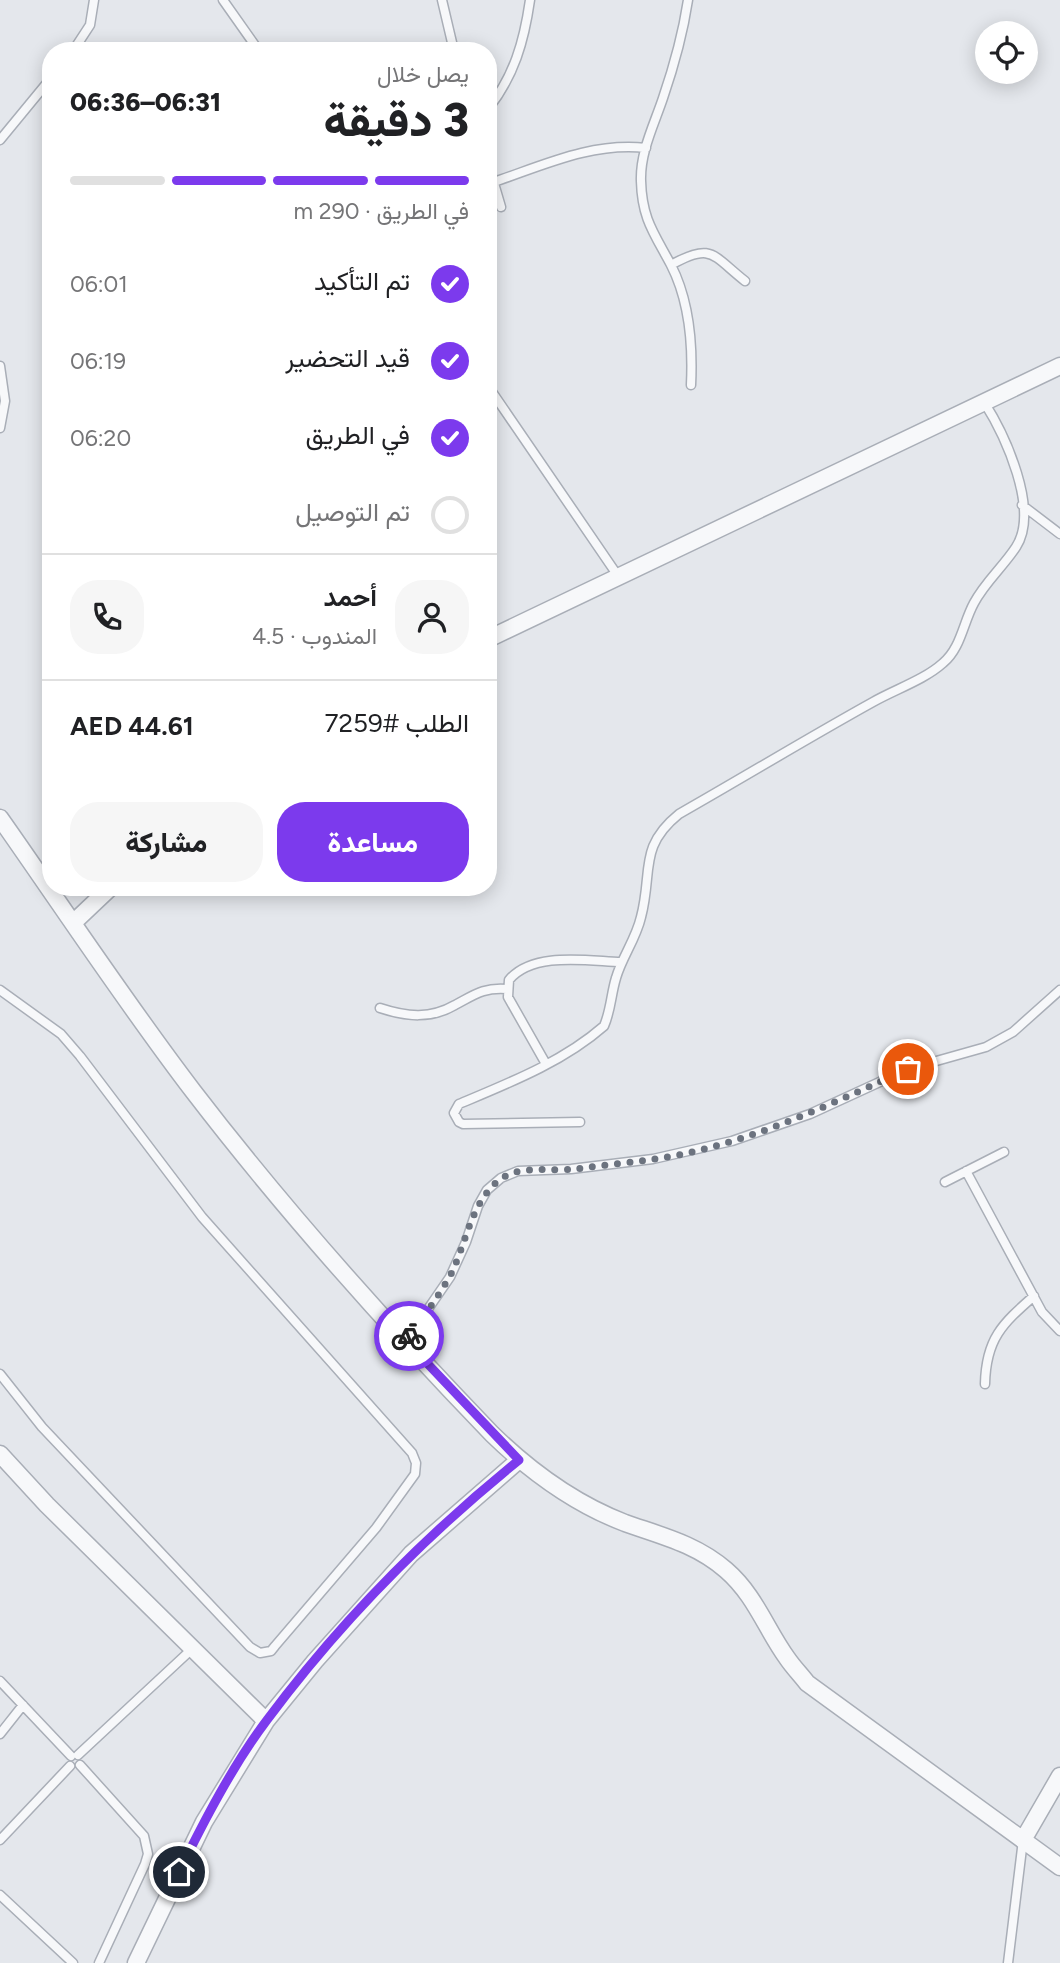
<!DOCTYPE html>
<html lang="ar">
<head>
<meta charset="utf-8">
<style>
  :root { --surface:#fff; --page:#f6f6f6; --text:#202124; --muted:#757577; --line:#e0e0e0; --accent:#7c3aed }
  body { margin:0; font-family:Figtree,Vazirmatn,sans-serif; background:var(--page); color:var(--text); direction:rtl; height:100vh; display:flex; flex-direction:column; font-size:26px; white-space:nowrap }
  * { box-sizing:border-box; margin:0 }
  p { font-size:23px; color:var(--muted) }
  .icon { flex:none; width:38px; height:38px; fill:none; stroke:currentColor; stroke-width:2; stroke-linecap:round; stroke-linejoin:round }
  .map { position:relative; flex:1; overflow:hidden; direction:ltr }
  .panel { position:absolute; left:42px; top:42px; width:455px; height:854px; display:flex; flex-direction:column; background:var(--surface); border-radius:28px; box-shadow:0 4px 18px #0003; direction:rtl }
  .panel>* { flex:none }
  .tools { position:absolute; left:975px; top:21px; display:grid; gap:14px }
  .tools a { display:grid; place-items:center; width:63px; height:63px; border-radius:50%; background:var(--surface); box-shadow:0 4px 18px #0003; font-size:35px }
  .pin { position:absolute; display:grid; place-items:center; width:60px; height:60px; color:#fff; margin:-30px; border:4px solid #fff; border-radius:50%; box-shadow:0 2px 7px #0007 }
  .courier { position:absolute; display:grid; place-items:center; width:70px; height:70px; margin:-35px; border:5px solid #7c3aed; border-radius:50%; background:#fff; color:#222; box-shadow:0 2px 9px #0007 }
  .headline em { font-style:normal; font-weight:800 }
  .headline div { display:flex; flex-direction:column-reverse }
  .headline { display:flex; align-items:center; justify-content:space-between; height:119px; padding:0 28px }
  h1 { font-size:46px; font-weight:800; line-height:52px }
  .bar { display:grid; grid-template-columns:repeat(4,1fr); gap:10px 7px; align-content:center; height:84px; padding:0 28px }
  .bar i { height:9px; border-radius:5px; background:var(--line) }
  .bar .active { background:var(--accent) }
  .bar p { grid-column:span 4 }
  .line { display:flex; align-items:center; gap:18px; padding:0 28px; border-top:2px solid var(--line) }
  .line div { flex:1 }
  .round { display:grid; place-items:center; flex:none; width:74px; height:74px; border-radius:28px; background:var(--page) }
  ol { padding:0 28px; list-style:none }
  li { display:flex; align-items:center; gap:21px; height:77px }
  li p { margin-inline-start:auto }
  li .icon { padding:7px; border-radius:50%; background:var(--accent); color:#fff; stroke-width:4 }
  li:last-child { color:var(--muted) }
  li i { width:38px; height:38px; border:4px solid var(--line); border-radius:50% }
  .cta { display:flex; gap:14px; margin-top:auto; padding:14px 28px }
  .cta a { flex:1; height:80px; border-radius:28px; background:var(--accent); color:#fff; font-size:28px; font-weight:800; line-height:80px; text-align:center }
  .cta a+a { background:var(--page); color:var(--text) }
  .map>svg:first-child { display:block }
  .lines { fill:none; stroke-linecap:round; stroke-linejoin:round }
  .lane-casing { stroke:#a9aeb7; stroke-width:11 }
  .street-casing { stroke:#a9aeb7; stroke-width:19 }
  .lane { stroke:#f7f8fa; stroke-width:8 }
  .street { stroke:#f7f8fa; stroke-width:16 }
  .done { stroke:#6c737f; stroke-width:7; stroke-dasharray:0 12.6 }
  .route { stroke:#7c3aed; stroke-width:9 }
</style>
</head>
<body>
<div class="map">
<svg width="1060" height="1963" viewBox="0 0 1060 1963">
  <rect width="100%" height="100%" fill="#e4e7ec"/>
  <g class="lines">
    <defs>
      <path id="lane" d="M 223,0 L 259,51
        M 442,0 L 454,51
        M 688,0 C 683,33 674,66 663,98 C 654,125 640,152 641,181 C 642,219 654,233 671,265 C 690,302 693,344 691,385
        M 73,51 L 90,25 L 94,0
        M 488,109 C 514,76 524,42 530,0
        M 0,140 L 51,78
        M 488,163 L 501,207
        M 494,182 C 544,165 592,142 646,148
        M 671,265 C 712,242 712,255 745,281
        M 0,366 L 5,401 L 0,428
        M 488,386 L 618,576
        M 1022,505 L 1060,534
        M 0,990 L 61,1034 L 80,1056 L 202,1217 L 412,1453 L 416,1463 L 415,1474 L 376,1528 L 275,1646 L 271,1651 L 260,1653 L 250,1647 L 42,1427 L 0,1374
        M 380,1008 C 407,1017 431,1019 455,1005 C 474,995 484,987 507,989
        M 546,1064 L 508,997 L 509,980 C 533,951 588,961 621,962
        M 580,1122 L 463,1124 L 459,1122 L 454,1113 L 459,1104 C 509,1083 563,1062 604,1026 C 611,1010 611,994 616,978 C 622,957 636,939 641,917 C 653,872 638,847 679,814 C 744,777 808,738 873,702 C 896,689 924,680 943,663 C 961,648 963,623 974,603 C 985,582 1003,567 1016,547 C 1040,510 1005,435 984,402
        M 966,1171 L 1042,1312 L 1060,1331
        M 945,1182 L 1004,1152
        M 406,1341 L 450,1277 L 466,1242 L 478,1206 L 487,1190 L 501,1178 L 518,1171 L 571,1169 L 653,1159 L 732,1141 L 810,1114 L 908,1069 L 986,1047 L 1013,1032 L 1060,990
        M 985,1384 C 986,1339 1002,1324 1034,1296
        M 0,1681 L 71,1756
        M 0,1734 L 23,1705
        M 78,1755 L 192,1649
        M 80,1765 L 144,1836 L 148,1854 L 145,1864 L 99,1963
        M 0,1840 L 70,1766
        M 0,1895 L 73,1963
        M 1008,1963 L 1023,1840"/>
      <path id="street" d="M 488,639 L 1060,366
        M 0,818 C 64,909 125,1002 193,1091 C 285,1211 387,1325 492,1434 C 531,1472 573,1503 625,1523 C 662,1536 696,1544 726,1570 C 755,1595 766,1629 787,1658 C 793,1667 801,1675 807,1683 L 1060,1867
        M 73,923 L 111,887
        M 0,1454 L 47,1505 L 266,1721
        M 1023,1840 L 1060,1776
        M 136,1963 L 204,1822 L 266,1721 L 315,1661 L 411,1554 L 519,1460"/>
    </defs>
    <use href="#lane" class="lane-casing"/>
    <use href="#street" class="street-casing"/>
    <use href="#lane" class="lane"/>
    <use href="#street" class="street"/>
  </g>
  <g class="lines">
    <path class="done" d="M 409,1336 C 424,1316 439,1296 451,1274 C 466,1244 471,1203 498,1181 C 518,1164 550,1172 575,1169 C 599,1166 624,1163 648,1160 C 740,1148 824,1107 908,1069"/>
    <path class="route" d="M 179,1872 C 204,1821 233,1765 267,1720 C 340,1622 425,1536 519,1460 L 406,1341 L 409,1336"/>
  </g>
</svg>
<div class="tools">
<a><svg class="icon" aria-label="locate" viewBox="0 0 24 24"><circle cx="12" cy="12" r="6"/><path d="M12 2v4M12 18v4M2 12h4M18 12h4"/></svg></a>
</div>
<div class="pin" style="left:908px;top:1069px;background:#ea580c"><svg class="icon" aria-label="bag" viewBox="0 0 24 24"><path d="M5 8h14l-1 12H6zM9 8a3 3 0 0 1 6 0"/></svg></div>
<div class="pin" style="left:179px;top:1872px;background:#1f2937"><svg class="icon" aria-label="home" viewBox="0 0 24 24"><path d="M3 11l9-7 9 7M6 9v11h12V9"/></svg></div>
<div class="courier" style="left:409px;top:1336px"><svg class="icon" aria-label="bike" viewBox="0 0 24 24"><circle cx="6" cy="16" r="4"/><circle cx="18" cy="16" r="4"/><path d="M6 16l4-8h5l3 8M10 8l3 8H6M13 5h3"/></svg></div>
<section class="panel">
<div class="headline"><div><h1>3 دقيقة</h1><p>يصل خلال</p></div><em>06:31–06:36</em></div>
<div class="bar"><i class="active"></i><i class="active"></i><i class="active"></i><i></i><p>في الطريق · 290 m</p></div>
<ol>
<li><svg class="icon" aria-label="check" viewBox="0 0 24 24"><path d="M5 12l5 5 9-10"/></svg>تم التأكيد<p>06:01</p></li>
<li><svg class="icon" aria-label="check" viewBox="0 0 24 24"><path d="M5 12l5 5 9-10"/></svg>قيد التحضير<p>06:19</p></li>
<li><svg class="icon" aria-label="check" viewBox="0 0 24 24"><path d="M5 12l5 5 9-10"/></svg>في الطريق<p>06:20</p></li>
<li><i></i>تم التوصيل</li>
</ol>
<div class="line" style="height:126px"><a class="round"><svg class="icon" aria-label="person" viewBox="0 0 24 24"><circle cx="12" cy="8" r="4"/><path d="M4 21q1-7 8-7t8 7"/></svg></a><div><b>أحمد</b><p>المندوب · 4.5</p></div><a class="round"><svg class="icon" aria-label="phone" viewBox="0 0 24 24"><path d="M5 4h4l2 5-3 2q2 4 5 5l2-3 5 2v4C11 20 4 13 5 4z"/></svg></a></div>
<div class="line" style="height:91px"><div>الطلب #7259</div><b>AED 44.61</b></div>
<div class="cta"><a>مساعدة</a><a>مشاركة</a></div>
</section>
</div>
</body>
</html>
